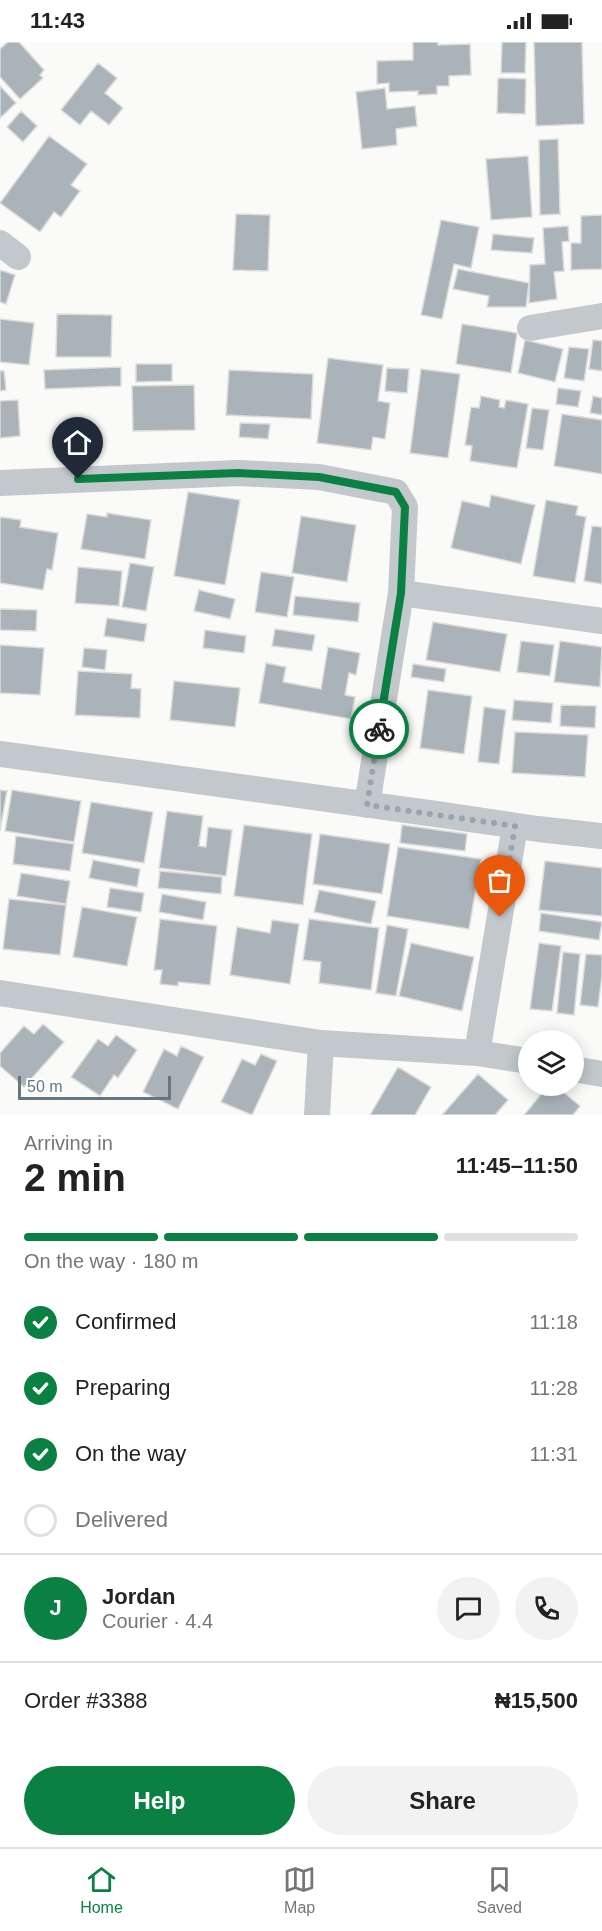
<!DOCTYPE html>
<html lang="en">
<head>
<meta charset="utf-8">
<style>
  :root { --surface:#fff; --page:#f2f2f2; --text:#222; --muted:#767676; --line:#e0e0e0; --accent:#0b8043 }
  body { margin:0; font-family:Arial,sans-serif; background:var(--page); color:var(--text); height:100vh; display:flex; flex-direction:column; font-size:22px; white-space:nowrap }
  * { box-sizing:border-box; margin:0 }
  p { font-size:20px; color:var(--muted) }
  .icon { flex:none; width:33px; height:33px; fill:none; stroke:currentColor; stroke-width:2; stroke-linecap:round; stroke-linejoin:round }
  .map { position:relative; height:1073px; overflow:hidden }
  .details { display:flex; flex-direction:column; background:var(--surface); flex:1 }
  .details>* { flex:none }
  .tools { position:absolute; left:518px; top:988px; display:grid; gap:12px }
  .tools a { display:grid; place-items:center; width:66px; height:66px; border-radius:50%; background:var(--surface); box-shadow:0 3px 15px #0003; font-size:30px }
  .scale { position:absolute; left:18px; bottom:15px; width:153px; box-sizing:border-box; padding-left:6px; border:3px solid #657683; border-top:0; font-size:16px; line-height:21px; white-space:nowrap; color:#657683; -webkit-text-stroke:4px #fff; paint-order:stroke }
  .pin { position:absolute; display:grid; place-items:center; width:51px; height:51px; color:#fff; margin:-62px -26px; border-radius:50% 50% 50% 0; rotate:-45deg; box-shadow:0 0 6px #0007 }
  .pin .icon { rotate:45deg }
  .courier { position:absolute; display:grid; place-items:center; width:60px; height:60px; margin:-30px; border:4px solid #0b8043; border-radius:50%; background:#fff; color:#222; box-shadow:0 2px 8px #0007 }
  .summary em { font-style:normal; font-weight:800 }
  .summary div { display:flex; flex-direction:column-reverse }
  .summary { display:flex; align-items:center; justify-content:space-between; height:102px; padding:0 24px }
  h1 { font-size:39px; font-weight:800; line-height:45px }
  .bar { display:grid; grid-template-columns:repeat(4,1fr); gap:9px 6px; align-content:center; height:72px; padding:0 24px }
  .bar i { height:8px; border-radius:4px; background:var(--line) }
  .bar .active { background:var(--accent) }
  .bar p { grid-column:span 4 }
  .line { display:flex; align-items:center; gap:15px; padding:0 24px; border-top:2px solid var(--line) }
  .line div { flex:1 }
  .round { display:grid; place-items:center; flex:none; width:63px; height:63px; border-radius:32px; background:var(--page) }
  ol { padding:0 24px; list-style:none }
  li { display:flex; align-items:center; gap:18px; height:66px }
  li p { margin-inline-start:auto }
  li .icon { padding:6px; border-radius:50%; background:var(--accent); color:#fff; stroke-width:4 }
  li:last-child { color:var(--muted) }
  li i { width:33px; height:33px; border:3px solid var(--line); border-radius:50% }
  .primary-button { display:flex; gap:12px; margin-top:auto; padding:12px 24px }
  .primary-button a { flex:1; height:69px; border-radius:36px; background:var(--accent); color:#fff; font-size:24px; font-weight:800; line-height:69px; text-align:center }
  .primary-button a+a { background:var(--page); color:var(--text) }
  .status { display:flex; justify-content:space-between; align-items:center; height:42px; padding:0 30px; background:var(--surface); direction:ltr }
  .status svg { height:16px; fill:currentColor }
  .dock { display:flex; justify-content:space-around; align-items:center; height:84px; border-top:2px solid var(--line); background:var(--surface); font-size:16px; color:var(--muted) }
  .dock a { display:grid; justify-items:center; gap:3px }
  .dock .active { color:var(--accent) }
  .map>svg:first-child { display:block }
  .building { fill:#aab3b9; stroke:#dcdcda; stroke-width:1.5 }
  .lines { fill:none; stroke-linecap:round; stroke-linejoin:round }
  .minor { stroke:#c3c8cc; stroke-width:26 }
  .done { stroke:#99a4ac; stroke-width:6; stroke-dasharray:0 10.8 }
  .route { stroke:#0b8043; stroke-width:8 }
</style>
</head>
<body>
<div class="status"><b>11:43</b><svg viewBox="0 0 49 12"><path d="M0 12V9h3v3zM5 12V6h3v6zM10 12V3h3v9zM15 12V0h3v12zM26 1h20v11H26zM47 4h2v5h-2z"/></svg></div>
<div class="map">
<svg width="602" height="1073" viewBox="0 0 602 1073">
  <rect width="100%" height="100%" fill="#fafaf8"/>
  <path class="building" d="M 8,0 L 19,0 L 44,28 L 40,33 L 43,36 L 20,57 L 0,35 L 0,7 Z
    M 413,0 L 438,0 L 438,3 L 470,2 L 471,33 L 449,34 L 449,44 L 437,44 L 437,52 L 418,53 L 418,49 L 389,50 L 389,41 L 377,42 L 377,19 L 413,18 Z
    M 502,0 L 526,0 L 525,31 L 501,31 Z
    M 534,0 L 582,0 L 584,82 L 536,84 Z
    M 98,21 L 117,36 L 105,51 L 123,66 L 109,83 L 91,69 L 80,83 L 61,68 Z
    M 498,36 L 526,37 L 525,72 L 497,71 Z
    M 0,44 L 16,61 L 0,76 Z
    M 385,46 L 387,67 L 415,64 L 417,84 L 396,87 L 397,103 L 362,107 L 356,50 Z
    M 21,69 L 37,84 L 23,100 L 7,85 Z
    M 49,94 L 87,122 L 71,143 L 80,149 L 61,175 L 54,170 L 40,190 L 0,161 Z
    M 558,97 L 560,172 L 540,173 L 539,98 Z
    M 528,114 L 532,175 L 491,178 L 486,117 Z
    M 236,172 L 270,173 L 268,229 L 233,228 Z
    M 602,173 L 602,227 L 571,228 L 571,201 L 581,201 L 581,174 Z
    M 441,178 L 479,185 L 471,226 L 454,222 L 442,277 L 421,273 Z
    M 568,184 L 569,199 L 562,200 L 564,229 L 554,230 L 557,257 L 529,261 L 530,223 L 545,222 L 543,186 Z
    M 493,192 L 534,196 L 532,211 L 491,208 Z
    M 458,227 L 529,241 L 526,265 L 487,265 L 489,254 L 453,247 Z
    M 0,228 L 15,233 L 6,262 L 0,260 Z
    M 57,272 L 112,273 L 111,315 L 56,315 Z
    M 0,277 L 34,281 L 29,323 L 0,320 Z
    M 462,282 L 517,291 L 511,331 L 456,322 Z
    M 525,298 L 563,307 L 555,340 L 518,331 Z
    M 593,298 L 602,299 L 602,329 L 589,327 Z
    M 569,305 L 589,307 L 584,339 L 564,336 Z
    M 328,316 L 383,323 L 378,359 L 390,361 L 385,397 L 373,395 L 371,408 L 317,401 Z
    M 136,322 L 172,322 L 172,339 L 136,340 Z
    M 121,325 L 121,344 L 45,347 L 44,328 Z
    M 387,326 L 409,327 L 407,351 L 385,349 Z
    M 421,327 L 460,332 L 448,416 L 410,411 Z
    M 229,328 L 313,332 L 311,377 L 226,373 Z
    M 0,329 L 4,329 L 6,348 L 0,349 Z
    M 194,343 L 195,388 L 133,389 L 132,344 Z
    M 558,346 L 581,349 L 578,365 L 556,362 Z
    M 481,354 L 500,358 L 499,365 L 504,366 L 506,358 L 528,362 L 517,426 L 470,419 L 472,404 L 465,403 L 471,365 L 479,366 Z
    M 593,354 L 602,356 L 602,373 L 590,371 Z
    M 18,358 L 20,394 L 0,396 L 0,359 Z
    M 532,366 L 549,368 L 543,408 L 526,406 Z
    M 562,372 L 602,378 L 602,432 L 554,424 Z
    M 240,381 L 270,382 L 268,397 L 239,395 Z
    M 188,450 L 240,458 L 225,543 L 174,534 Z
    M 491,453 L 535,463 L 521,522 L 451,506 L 462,459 L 489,465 Z
    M 546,458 L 578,464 L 576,473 L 586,475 L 575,541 L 533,534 Z
    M 107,471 L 151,478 L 145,517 L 81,507 L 87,472 L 107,475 Z
    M 301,474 L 356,483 L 347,540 L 292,531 Z
    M 0,475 L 21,478 L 20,485 L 58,491 L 52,528 L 47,527 L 43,548 L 0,541 Z
    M 592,484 L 602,485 L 602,542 L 584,539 Z
    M 130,521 L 154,525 L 146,569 L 122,565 Z
    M 78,525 L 122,529 L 119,564 L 75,561 Z
    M 261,530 L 294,535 L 287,575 L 255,570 Z
    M 199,548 L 235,557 L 230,577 L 194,569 Z
    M 295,554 L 360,561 L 358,580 L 293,573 Z
    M 0,567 L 37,568 L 36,589 L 0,588 Z
    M 107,576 L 147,582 L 144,600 L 104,594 Z
    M 433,580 L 507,592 L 500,630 L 426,618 Z
    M 275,587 L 315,593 L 312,609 L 272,604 Z
    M 205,588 L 246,594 L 244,611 L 203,606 Z
    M 521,599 L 554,603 L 550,634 L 517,630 Z
    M 560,599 L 602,605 L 600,645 L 554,640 Z
    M 0,603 L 44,606 L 40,653 L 0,651 Z
    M 328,605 L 360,611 L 356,633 L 349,631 L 345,653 L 355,655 L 351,677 L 259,661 L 266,621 L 286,625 L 283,640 L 321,647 Z
    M 84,606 L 107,608 L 105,628 L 82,625 Z
    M 413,622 L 446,627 L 444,640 L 411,635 Z
    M 78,629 L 132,632 L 131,646 L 141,647 L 140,676 L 75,673 Z
    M 174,639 L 240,646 L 235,685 L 170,678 Z
    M 428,648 L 472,654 L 464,712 L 420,706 Z
    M 514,658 L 553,661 L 551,681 L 512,678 Z
    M 561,663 L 596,664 L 595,686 L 560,684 Z
    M 484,665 L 506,668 L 499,722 L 478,720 Z
    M 515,690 L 588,693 L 585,735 L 512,731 Z
    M 0,748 L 7,749 L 0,789 Z
    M 12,748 L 81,759 L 74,800 L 5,789 Z
    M 91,760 L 153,770 L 144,821 L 82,811 Z
    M 167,769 L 203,774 L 199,804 L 206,805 L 208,785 L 232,788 L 226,834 L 159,826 Z
    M 244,783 L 312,792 L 303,863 L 234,854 Z
    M 402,783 L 467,792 L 465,809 L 400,801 Z
    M 320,792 L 390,802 L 382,852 L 313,842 Z
    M 16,794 L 74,802 L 70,829 L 13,822 Z
    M 398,805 L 481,817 L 469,887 L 387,874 Z
    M 93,818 L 140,827 L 137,845 L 89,836 Z
    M 545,819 L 602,826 L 602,874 L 539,868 Z
    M 160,829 L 222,835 L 221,852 L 158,846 Z
    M 21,831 L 70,839 L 66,862 L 17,854 Z
    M 110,846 L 144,851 L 141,870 L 107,865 Z
    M 319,848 L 376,859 L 371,882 L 314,870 Z
    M 162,852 L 206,860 L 203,878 L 159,870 Z
    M 9,857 L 66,863 L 60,913 L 3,907 Z
    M 82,865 L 137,875 L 127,924 L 73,915 Z
    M 541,871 L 602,880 L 599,898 L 539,889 Z
    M 160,877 L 217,884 L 210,943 L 178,940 L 178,944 L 160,942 L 162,928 L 154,928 Z
    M 309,877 L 379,886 L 371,948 L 319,941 L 321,920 L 303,918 Z
    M 272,878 L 299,882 L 290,942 L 230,933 L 237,885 L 270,891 Z
    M 387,883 L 408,887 L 396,954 L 376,951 Z
    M 411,901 L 474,915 L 462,969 L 399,954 Z
    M 539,901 L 561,904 L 552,969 L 530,967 Z
    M 563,910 L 580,912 L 574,973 L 557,971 Z
    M 586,912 L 602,913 L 602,933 L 598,965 L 580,963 Z
    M 43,982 L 64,1000 L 24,1045 L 0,1024 L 0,1011 L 24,984 L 34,992 Z
    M 116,993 L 137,1008 L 118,1036 L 114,1033 L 100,1054 L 71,1035 L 98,997 L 108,1004 Z
    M 181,1004 L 204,1015 L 178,1067 L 143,1050 L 164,1007 L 177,1014 Z
    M 261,1012 L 277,1019 L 252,1073 L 221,1060 L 242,1017 L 255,1023 Z
    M 398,1025 L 431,1045 L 415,1073 L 370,1073 Z
    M 478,1032 L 508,1058 L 495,1073 L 442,1073 Z
    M 548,1044 L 556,1044 L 580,1064 L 573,1073 L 524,1073 Z"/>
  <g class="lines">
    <path class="minor" d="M 0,201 L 18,215
      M 530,286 L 602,274
      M 0,441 L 238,431 L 319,435 L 396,450 L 405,465 L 401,551 L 367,763
      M 401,551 L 602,579
      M 0,712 L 436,772 L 538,787 L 602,794
      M 0,951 L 321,1001 L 477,1011 L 528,1019
      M 477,1011 L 515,784
      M 573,1027 L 602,1032
      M 317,1073 L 321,1001"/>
  </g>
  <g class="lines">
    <path class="done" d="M 379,687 L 367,763 L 515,784 L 500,875"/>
    <path class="route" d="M 78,437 L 238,431 L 319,435 L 396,450 L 405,465 L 401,551 L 379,687"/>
  </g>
</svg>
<div class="tools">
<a><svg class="icon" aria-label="layers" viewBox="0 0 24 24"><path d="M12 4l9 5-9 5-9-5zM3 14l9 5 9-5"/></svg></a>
</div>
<div class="scale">50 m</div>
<div class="pin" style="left:500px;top:875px;background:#ea580c"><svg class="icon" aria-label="bag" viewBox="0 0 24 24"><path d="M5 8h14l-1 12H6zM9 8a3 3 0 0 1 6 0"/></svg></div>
<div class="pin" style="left:78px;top:437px;background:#1f2937"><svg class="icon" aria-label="home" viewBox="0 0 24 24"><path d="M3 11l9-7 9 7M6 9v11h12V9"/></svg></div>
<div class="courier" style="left:379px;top:687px"><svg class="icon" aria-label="bike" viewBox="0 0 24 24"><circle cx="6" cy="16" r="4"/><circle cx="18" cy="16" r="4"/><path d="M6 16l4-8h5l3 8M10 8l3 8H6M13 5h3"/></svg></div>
</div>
<section class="details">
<div class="summary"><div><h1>2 min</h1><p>Arriving in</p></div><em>11:45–11:50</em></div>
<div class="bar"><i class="active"></i><i class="active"></i><i class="active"></i><i></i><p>On the way · 180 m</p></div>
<ol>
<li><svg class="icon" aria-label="check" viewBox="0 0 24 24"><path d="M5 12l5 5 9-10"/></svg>Confirmed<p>11:18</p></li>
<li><svg class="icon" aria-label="check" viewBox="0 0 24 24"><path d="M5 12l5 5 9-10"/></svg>Preparing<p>11:28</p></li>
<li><svg class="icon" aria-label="check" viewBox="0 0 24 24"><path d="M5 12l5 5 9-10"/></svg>On the way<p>11:31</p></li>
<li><i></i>Delivered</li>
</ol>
<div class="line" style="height:108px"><b class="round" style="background:var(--accent);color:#fff">J</b><div><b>Jordan</b><p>Courier · 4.4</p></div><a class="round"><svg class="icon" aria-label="chat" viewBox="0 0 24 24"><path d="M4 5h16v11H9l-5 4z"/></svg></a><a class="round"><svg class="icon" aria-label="phone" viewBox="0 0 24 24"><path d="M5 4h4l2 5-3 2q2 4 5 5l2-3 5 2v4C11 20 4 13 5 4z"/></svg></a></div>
<div class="line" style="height:78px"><div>Order #3388</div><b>₦15,500</b></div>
<div class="primary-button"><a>Help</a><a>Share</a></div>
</section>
<nav class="dock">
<a class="active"><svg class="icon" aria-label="home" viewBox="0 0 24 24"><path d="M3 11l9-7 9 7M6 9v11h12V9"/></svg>Home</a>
<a><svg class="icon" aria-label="map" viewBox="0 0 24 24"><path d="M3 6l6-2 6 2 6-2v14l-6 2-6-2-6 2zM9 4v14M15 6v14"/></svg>Map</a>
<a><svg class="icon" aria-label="saved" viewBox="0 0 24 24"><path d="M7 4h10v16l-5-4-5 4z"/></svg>Saved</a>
</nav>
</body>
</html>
